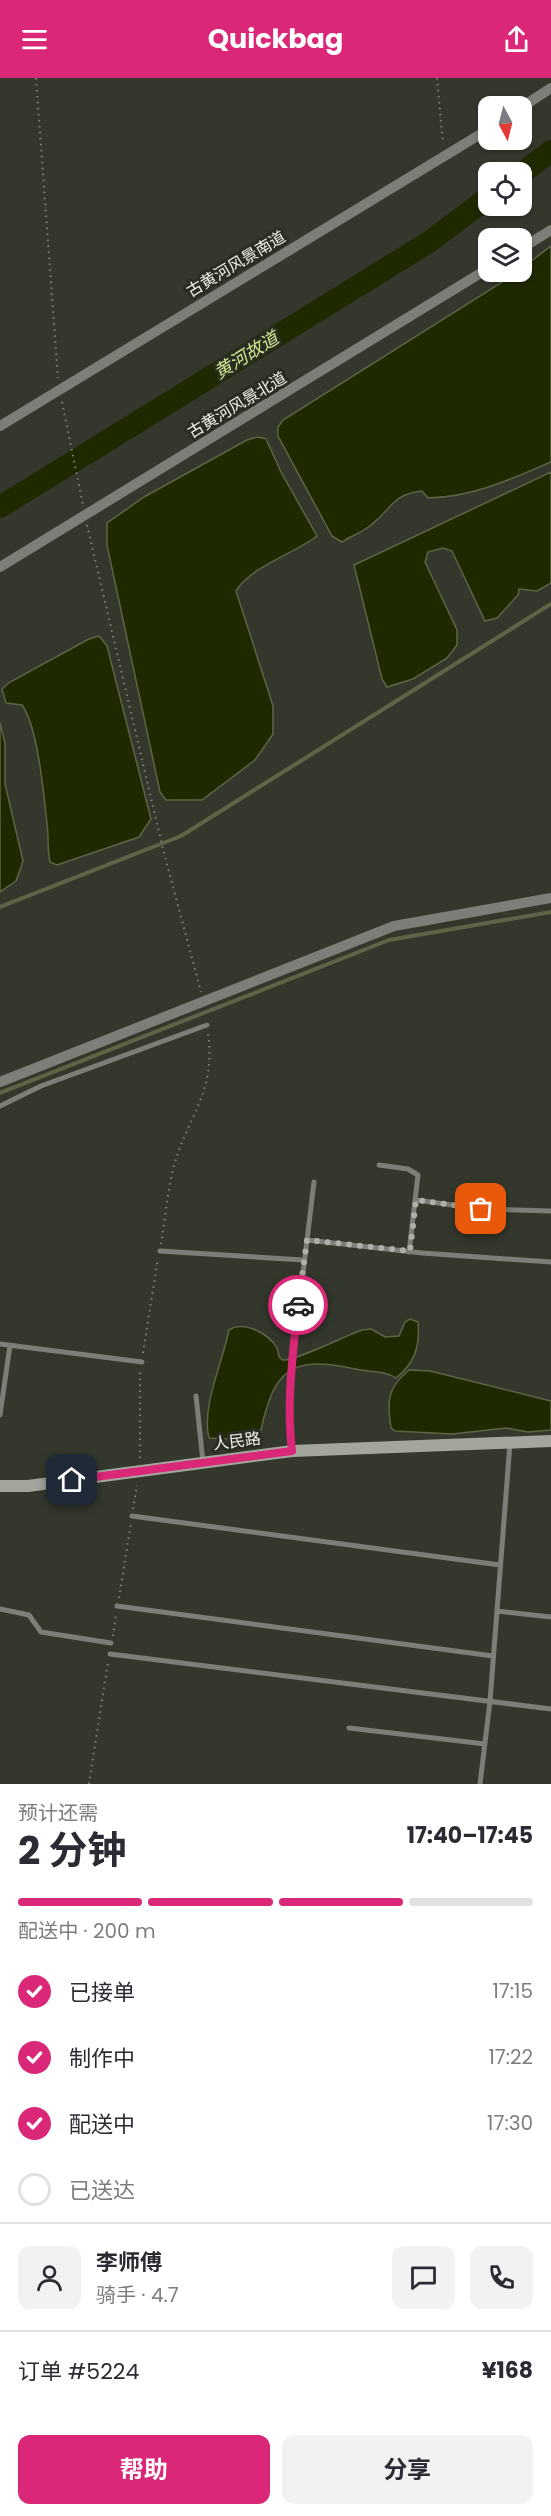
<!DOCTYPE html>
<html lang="zh">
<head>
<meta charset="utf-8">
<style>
  :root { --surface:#fff; --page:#f2f2f3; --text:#2b2b33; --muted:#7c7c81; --line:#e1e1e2; --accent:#db2777 }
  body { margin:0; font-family:Poppins,"Noto Sans SC",sans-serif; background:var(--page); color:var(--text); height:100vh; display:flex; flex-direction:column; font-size:22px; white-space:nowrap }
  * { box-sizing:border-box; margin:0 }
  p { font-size:20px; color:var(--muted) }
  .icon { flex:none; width:33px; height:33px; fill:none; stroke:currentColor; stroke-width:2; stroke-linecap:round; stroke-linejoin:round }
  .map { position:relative; height:1706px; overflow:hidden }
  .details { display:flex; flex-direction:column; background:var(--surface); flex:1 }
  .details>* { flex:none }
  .needle { width:39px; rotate:173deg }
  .buttons { position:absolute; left:478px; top:18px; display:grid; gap:12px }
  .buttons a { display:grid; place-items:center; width:54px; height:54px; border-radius:12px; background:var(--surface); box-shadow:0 2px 4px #0004; font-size:30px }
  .pin { position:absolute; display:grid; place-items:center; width:51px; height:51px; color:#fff; margin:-26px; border-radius:12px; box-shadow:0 3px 9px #0006 }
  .courier { position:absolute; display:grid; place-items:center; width:60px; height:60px; margin:-30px; border:4px solid #db2777; border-radius:50%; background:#fff; color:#222; box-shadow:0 2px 8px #0007 }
  .summary em { font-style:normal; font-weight:700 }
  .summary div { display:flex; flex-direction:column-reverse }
  .summary { display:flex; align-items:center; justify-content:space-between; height:102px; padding:0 18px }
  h1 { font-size:39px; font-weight:700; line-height:45px }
  .bar { display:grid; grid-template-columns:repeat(4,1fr); gap:9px 6px; align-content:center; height:72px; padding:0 18px }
  .bar i { height:8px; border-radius:4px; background:var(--line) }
  .bar .selected { background:var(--accent) }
  .bar p { grid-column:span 4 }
  .line { display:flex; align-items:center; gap:15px; padding:0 18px; border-top:2px solid var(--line) }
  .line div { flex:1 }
  .round { display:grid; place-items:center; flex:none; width:63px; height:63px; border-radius:12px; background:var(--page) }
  ol { padding:0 18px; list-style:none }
  li { display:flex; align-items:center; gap:18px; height:66px }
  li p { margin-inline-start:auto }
  li .icon { padding:6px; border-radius:50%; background:var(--accent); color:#fff; stroke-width:4 }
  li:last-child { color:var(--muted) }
  li i { width:33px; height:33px; border:3px solid var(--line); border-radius:50% }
  .cta { display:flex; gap:12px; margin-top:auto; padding:12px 18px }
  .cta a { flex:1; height:69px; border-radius:12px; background:var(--accent); color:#fff; font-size:24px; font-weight:700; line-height:69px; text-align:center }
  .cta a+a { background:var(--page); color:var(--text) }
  header { display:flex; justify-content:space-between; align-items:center; height:78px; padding:0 18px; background:var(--accent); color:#fff; font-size:27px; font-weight:700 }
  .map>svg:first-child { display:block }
  .water { fill:#1f2900; stroke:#5d6546; stroke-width:1.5 }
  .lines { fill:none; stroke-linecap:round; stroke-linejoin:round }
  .stream { stroke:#5d6546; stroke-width:4 }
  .river { stroke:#1f2900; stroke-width:22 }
  .path { stroke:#808379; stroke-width:2; stroke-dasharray:1.5 4.5; stroke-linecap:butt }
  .lane { stroke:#7c7e77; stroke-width:5 }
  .street { stroke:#7c7e77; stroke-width:10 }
  .secondary { stroke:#a3a69c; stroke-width:12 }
  .done { stroke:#aeb1a8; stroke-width:6; stroke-dasharray:0 10.8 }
  .route { stroke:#db2777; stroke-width:8 }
  .labels { text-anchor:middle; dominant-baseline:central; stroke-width:6; stroke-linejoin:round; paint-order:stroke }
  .street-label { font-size:16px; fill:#eff2ea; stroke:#2a2e22 }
  .water-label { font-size:18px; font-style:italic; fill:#cde68f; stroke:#2a2e22 }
</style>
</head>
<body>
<header><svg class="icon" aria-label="menu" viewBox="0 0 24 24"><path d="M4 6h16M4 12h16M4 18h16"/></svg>Quickbag<svg class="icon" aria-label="share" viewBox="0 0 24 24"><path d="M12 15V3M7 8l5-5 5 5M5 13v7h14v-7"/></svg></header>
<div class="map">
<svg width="551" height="1706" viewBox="0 0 551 1706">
  <rect width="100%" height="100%" fill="#34382c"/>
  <path class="water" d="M 551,168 L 551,384 C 511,401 473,419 428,420 L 422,413 C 392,416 392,431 371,447 C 363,454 351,458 342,464 L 332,458 L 278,358 L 278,349 L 283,342 L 518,194 L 522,194 L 522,190 Z
    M 258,359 L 266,361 L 281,394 L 317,458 C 294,476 251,488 236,513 L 273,628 L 273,656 L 255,682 L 202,722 L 166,722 L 160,714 L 107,467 L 107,445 L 144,419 L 247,362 Z
    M 551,394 L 551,505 L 537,513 L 519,511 L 518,517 L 497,540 L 485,543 L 452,473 L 443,470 L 428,474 L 425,484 L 457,552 L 457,567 L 447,580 L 413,601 L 387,609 L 382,601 L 354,487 Z
    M 99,558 L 107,568 L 151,741 L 139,759 L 57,787 L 50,784 C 47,771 49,759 47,746 C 44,718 38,649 22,627 L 6,625 L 2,611 L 10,604 L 89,561 Z
    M 0,645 L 5,665 L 5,706 L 23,783 L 16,803 L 0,814 Z
    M 410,1241 L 418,1244 C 420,1268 415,1285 396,1300 C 384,1292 368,1294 355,1291 C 292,1277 274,1291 261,1352 L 233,1355 L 234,1361 L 209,1360 C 201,1330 223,1283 229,1252 C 244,1242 269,1256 277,1270 C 279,1274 277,1280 283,1282 C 293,1284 347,1257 362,1252 L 371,1251 L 385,1259 L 399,1258 L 405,1244 Z
    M 409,1292 L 430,1293 L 551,1323 L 551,1352 L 528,1354 L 506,1350 L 452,1356 L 395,1353 L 391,1350 C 387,1323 387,1310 409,1292 Z"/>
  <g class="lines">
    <path class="stream" d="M 0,829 L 181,758 L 551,526
      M 0,1015 L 389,862 L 551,834"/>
    <path class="river" d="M 522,95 L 551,73
      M 0,429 L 429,164 L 489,119"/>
    <path class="path" d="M 36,0 L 58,300
      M 437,0 L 443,66
      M 62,324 L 83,427
      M 87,447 L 163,771 L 201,914
      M 161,1166 C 165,1142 167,1116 173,1092 C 186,1039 217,1015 208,955
      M 143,1275 L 158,1180
      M 140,1380 L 140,1293
      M 133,1431 L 137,1407
      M 119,1520 L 131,1445
      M 113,1558 L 116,1537
      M 89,1706 L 108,1584"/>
    <path class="lane" d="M 0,1028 L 41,1008 L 207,947
      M 379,1087 L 408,1091 L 418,1097 L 409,1174
      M 416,1122 L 481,1131 L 551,1133
      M 307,1162 L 422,1175 L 551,1184
      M 160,1173 L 303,1182
      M 0,1266 L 142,1284
      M 196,1318 L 203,1384
      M 0,1337 L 10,1267
      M 292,1373 L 289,1343 L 289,1312 L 314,1104
      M 132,1438 L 500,1487
      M 117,1528 L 493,1578
      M 0,1531 L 29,1537 L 41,1554 L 111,1565
      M 497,1533 L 551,1539
      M 110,1576 L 551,1631
      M 349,1650 L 485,1666
      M 480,1706 L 490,1623 L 510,1365"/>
    <path class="street" d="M 522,29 L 551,10
      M 522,170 L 551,152
      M 0,348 L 489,51
      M 0,489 L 489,190
      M 0,1004 L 394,848 L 551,820"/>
    <path class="secondary" d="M 0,1408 L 28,1408 L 292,1373 L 551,1363"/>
  </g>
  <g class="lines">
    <path class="done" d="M 298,1227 L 307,1162 L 410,1173 L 416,1122 L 481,1131"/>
    <path class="route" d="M 72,1402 L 292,1373 C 286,1324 293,1276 298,1227"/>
  </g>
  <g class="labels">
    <g class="street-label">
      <text transform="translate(236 186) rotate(-31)">古黄河风景南道</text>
      <text transform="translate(237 327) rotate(-31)">古黄河风景北道</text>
      <text transform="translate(237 1363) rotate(-7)">人民路</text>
    </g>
    <g class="water-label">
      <text transform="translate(246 277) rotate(-32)">黄河故道</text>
    </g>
  </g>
</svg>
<div class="buttons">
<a><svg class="needle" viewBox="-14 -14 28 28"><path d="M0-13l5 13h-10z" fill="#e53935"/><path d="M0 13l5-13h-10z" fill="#7c7c81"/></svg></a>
<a><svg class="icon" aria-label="locate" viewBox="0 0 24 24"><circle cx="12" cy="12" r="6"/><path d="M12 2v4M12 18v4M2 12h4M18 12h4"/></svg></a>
<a><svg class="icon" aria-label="layers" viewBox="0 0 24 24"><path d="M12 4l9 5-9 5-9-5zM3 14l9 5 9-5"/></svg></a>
</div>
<div class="pin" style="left:481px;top:1131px;background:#ea580c"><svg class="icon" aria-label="bag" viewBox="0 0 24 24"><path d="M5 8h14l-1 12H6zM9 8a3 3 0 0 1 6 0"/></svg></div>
<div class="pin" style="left:72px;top:1402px;background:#1f2937"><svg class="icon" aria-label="home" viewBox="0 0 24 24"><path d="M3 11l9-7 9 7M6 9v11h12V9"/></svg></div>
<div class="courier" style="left:298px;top:1227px"><svg class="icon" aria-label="car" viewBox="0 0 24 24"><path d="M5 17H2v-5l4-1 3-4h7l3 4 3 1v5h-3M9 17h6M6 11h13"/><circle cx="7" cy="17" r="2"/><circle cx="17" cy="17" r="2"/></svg></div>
</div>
<section class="details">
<div class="summary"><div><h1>2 分钟</h1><p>预计还需</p></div><em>17:40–17:45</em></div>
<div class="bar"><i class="selected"></i><i class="selected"></i><i class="selected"></i><i></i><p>配送中 · 200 m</p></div>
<ol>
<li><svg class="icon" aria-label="check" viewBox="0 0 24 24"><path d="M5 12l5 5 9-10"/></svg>已接单<p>17:15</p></li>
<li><svg class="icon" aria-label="check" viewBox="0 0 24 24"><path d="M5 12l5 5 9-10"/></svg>制作中<p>17:22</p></li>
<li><svg class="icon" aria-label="check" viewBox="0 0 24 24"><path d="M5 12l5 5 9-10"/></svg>配送中<p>17:30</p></li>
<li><i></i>已送达</li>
</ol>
<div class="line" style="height:108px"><a class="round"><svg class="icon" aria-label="person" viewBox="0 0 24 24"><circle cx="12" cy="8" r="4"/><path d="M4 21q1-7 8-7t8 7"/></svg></a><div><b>李师傅</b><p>骑手 · 4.7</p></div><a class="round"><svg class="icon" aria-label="chat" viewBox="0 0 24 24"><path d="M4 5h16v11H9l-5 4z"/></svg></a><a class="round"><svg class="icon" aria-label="phone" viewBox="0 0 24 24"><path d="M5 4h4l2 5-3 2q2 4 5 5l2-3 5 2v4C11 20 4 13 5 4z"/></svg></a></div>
<div class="line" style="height:78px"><div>订单 #5224</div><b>¥168</b></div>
<div class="cta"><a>帮助</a><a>分享</a></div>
</section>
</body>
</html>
